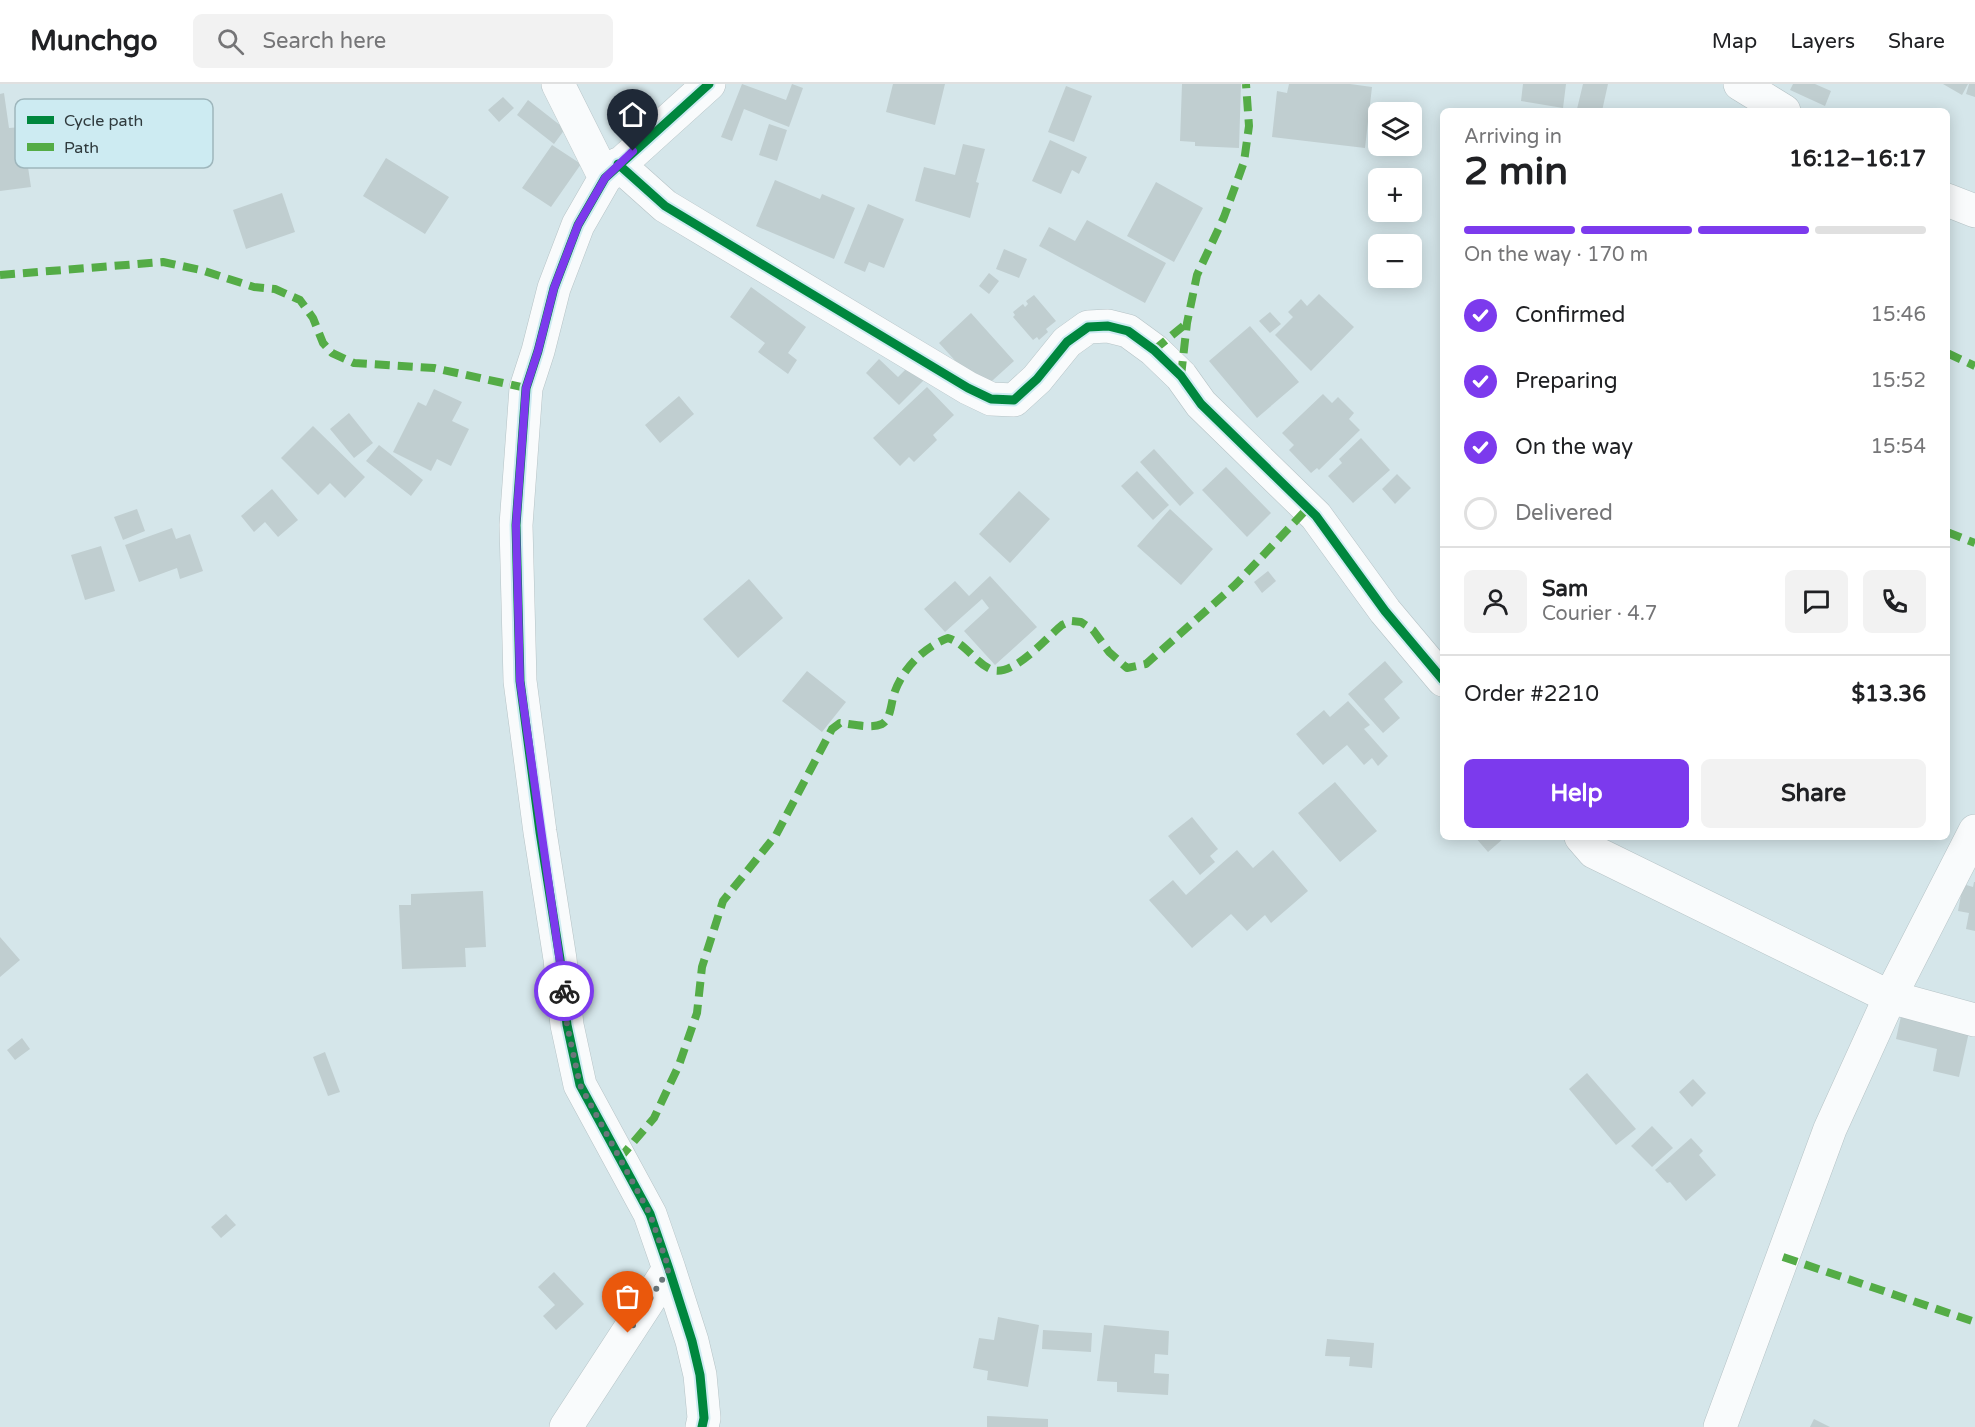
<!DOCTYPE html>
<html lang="en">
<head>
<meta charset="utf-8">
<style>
  :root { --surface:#fff; --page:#f2f2f2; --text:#202124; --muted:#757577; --line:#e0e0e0; --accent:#7c3aed }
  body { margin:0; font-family:"Varela Round",sans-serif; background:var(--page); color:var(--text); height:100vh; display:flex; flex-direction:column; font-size:22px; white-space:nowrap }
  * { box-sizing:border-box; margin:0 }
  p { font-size:20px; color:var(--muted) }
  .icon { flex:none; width:33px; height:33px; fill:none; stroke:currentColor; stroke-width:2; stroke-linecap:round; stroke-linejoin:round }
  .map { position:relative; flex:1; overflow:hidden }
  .details { position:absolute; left:1440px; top:24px; width:510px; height:732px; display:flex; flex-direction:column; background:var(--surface); border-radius:9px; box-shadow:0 3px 15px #0003 }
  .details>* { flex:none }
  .buttons { position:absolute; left:1368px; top:18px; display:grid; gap:12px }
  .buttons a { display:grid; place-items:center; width:54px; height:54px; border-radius:9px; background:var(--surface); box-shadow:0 3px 15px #0003; font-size:30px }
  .pin { position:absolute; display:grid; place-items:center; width:51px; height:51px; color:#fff; margin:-62px -26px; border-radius:50% 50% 50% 0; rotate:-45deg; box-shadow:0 0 6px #0007 }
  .pin .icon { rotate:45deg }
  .courier { position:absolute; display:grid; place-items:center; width:60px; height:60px; margin:-30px; border:4px solid #7c3aed; border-radius:50%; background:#fff; color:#222; box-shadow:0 2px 8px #0007 }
  .overview em { font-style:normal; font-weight:700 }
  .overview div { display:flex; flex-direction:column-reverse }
  .overview { display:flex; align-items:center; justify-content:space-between; height:102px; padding:0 24px }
  h1 { font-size:39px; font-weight:700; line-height:45px }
  .bar { display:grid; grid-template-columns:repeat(4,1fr); gap:9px 6px; align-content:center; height:72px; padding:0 24px }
  .bar i { height:8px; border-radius:4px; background:var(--line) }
  .bar .current { background:var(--accent) }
  .bar p { grid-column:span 4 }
  .line { display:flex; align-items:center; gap:15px; padding:0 24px; border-top:2px solid var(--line) }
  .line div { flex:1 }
  .round { display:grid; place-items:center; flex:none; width:63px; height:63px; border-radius:9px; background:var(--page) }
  ol { padding:0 24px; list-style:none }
  li { display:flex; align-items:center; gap:18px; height:66px }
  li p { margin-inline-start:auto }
  li .icon { padding:6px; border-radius:50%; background:var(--accent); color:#fff; stroke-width:4 }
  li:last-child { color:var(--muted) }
  li i { width:33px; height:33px; border:3px solid var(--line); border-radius:50% }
  .action { display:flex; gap:12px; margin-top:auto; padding:12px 24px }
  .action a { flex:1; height:69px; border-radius:9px; background:var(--accent); color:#fff; font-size:24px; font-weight:700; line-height:69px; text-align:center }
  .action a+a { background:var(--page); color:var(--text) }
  header { display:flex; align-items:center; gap:36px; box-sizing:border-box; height:84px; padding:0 30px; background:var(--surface); border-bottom:2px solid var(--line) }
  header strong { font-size:28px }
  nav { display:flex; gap:33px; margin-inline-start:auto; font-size:21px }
  .search { width:420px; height:54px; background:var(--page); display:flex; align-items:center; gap:15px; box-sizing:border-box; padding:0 21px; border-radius:9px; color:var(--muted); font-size:22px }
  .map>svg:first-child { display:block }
  .building { fill:#c0ced0 }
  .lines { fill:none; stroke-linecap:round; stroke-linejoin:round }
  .street-casing { stroke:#b6c3c6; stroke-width:34 }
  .street { stroke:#f9fbfc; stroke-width:33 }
  .quiet { stroke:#54ac46; stroke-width:8; stroke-dasharray:15 8; stroke-linecap:butt }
  .cycleway-casing { stroke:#cdebf2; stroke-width:13 }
  .cycleway { stroke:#00873e; stroke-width:9 }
  .done { stroke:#69767a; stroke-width:6; stroke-dasharray:0 10.8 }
  .route { stroke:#7c3aed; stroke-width:8 }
  .key { fill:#cdebf2; stroke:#9eb6bc; stroke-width:1.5 }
  .key-label { font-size:16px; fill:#2f3a3d }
</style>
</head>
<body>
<header>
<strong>Munchgo</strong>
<div class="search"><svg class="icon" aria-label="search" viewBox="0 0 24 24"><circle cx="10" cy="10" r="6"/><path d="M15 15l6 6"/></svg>Search here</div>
<nav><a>Map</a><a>Layers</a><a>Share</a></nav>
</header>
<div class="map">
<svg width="1975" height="1343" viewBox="0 0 1975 1343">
  <rect width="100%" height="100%" fill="#d5e6ea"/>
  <path class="building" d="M 742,0 L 786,16 L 792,0 L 803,4 L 789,43 L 744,25 L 732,57 L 721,53 Z
    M 893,0 L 945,0 L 935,41 L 886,28 Z
    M 1182,0 L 1241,0 L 1239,64 L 1195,62 L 1195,58 L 1180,57 Z
    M 1289,0 L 1350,0 L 1372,3 L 1365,64 L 1272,53 L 1277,7 L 1287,9 Z
    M 1523,0 L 1566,0 L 1563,24 L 1521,17 Z
    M 1583,0 L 1608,0 L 1602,27 L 1577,25 Z
    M 1793,0 L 1815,0 L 1831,7 L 1825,22 L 1790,6 Z
    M 1943,0 L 1968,0 L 1962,11 Z
    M 1969,0 L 1975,0 L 1975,13 L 1966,10 Z
    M 1066,2 L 1092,12 L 1074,58 L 1048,48 Z
    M 4,9 L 9,44 L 22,43 L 31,103 L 0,107 L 0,10 Z
    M 503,13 L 514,24 L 499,38 L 488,26 Z
    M 528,16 L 565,45 L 554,60 L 517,31 Z
    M 769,40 L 787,46 L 777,77 L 759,71 Z
    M 1050,56 L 1087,73 L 1079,90 L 1072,86 L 1061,110 L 1032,97 Z
    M 963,60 L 985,65 L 976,98 L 979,99 L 970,134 L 915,117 L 924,83 L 955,91 Z
    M 552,61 L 581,80 L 551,123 L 522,104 Z
    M 386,74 L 449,113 L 425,150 L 363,112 Z
    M 775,96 L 820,115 L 822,110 L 855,124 L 834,175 L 756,142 Z
    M 1156,98 L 1203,124 L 1174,178 L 1127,152 Z
    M 282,109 L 295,148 L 246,165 L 233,126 Z
    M 868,120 L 904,135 L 884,184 L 869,178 L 865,188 L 844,179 Z
    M 1087,136 L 1166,179 L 1145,219 L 1039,162 L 1049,143 L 1075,157 Z
    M 1004,165 L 1027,175 L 1019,194 L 996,185 Z
    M 989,189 L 999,197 L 989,210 L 979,202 Z
    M 751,203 L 806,243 L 788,269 L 797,276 L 788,290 L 758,268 L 765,259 L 730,233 Z
    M 1319,210 L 1354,243 L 1311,287 L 1275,251 L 1293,233 L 1288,228 L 1301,215 L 1307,222 Z
    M 1034,211 L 1056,237 L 1046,245 L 1048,248 L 1039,256 L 1037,253 L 1033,256 L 1013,233 L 1015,231 L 1013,228 L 1023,220 L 1025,223 L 1028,220 L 1026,217 Z
    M 1270,228 L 1281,240 L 1270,249 L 1259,237 Z
    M 971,229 L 1014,277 L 982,306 L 939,259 Z
    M 1250,242 L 1299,298 L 1257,334 L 1209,277 Z
    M 879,275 L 898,293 L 912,279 L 927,293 L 899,321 L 866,289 Z
    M 927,303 L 954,331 L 933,351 L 937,356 L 914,378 L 909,373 L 900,382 L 873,354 Z
    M 434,305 L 462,318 L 452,337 L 469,345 L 451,382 L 437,375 L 431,387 L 393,368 L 418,318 L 426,322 Z
    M 1323,310 L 1332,319 L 1338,313 L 1354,329 L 1349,335 L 1360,346 L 1319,386 L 1317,384 L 1311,389 L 1289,366 L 1294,361 L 1282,349 Z
    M 679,312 L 694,330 L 660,359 L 645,341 Z
    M 349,329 L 373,359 L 354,374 L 330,345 Z
    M 313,342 L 365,393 L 345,414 L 330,399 L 318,411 L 281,374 Z
    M 1361,354 L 1390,386 L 1353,419 L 1328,392 L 1342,379 L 1339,375 Z
    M 379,361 L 423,396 L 411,412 L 366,377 Z
    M 1154,365 L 1194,409 L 1180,422 L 1140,378 Z
    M 1226,383 L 1271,429 L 1247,453 L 1202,406 Z
    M 1137,387 L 1169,421 L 1153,436 L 1121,402 Z
    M 1397,390 L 1411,404 L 1395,420 L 1382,405 Z
    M 272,405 L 298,436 L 278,453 L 265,438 L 254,448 L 241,432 Z
    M 1019,407 L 1050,435 L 1010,479 L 979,450 Z
    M 137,425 L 145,447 L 123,456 L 114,433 Z
    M 1170,425 L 1213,465 L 1181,501 L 1137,462 Z
    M 172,444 L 176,455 L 190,450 L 203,487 L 180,495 L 177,484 L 139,498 L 125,461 Z
    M 101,462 L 115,507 L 85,516 L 71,471 Z
    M 1268,487 L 1276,497 L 1262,509 L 1254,498 Z
    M 990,492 L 1037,543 L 995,581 L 964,547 L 989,524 L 982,515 L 945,548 L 924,525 L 955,497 L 969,512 Z
    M 749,495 L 783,534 L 738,574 L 703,535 Z
    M 1385,577 L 1403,598 L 1384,615 L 1400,634 L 1383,649 L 1348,610 Z
    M 807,587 L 846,618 L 822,648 L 782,617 Z
    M 1348,617 L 1370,641 L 1364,645 L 1388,672 L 1378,682 L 1372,674 L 1364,681 L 1347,661 L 1323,681 L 1296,650 L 1324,626 L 1330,633 Z
    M 1335,698 L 1377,747 L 1340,778 L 1298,729 Z
    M 1192,733 L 1218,765 L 1210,772 L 1215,778 L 1200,791 L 1168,752 Z
    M 1475,753 L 1503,753 L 1504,754 L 1488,768 Z
    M 1237,766 L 1253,784 L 1273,766 L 1308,807 L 1271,839 L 1265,831 L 1247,847 L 1231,830 L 1192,864 L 1149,816 L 1173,796 L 1186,811 Z
    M 1974,798 L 1975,798 L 1975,847 L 1966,845 L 1969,829 L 1958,827 L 1963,800 L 1973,803 Z
    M 483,807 L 486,863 L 465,864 L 466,883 L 402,885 L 399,821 L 411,821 L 411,810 Z
    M 0,853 L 20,876 L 0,893 Z
    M 1903,923 L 1971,939 L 1959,993 L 1933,987 L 1937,965 L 1896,955 Z
    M 22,954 L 30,965 L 15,976 L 7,966 Z
    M 325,968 L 340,1008 L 328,1012 L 313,973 Z
    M 1587,989 L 1636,1045 L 1616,1061 L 1569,1005 Z
    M 1693,995 L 1706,1009 L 1692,1023 L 1679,1008 Z
    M 1652,1042 L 1673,1064 L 1652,1083 L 1631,1062 Z
    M 1691,1054 L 1703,1067 L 1699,1071 L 1716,1091 L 1686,1117 L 1670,1098 L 1667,1099 L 1655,1086 Z
    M 226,1130 L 236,1141 L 221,1154 L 211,1143 Z
    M 554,1188 L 584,1220 L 556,1246 L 543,1232 L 555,1221 L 538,1203 Z
    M 998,1233 L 1039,1241 L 1028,1303 L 987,1296 L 988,1287 L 973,1284 L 979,1254 L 994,1256 Z
    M 1104,1241 L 1169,1247 L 1168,1271 L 1155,1270 L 1154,1289 L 1169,1290 L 1168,1311 L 1117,1308 L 1117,1298 L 1097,1297 Z
    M 1043,1246 L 1092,1249 L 1091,1268 L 1042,1265 Z
    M 1327,1255 L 1374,1259 L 1372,1284 L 1349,1282 L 1350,1273 L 1325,1272 Z
    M 987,1332 L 1048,1335 L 1048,1343 L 987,1343 Z
    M 1814,1335 L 1830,1343 L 1810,1343 Z"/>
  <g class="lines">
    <defs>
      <path id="street" d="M 558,0 L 605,94
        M 1740,0 L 1784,27
        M 618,80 L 665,122 L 968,304 L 991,315 L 1014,316 L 1037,295 L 1067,258 L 1088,243 L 1108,242 L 1128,247 L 1154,266 L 1181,292 L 1201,320 L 1316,432 L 1385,527 L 1443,596
        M 1947,116 L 1975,127
        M 1581,753 L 1594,768 L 1890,913 L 1975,936
        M 566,1343 L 669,1185
        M 702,1343 L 704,1334 L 700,1291 L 692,1257 L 669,1185 L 650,1130 L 580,1001 L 567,941 L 560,875 L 540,748 L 520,597 L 516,441 L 526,304 L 538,267 L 554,204 L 578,141 L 605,94 L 709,0
        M 1720,1343 L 1830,1045 L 1890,913 L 1975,747"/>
    </defs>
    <use href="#street" class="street-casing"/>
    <use href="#street" class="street"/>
    <path class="quiet" d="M 0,191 L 163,178 L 201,186 L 254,203 L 275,205 L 300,216 L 313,234 L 323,259 L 332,269 L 354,279 L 434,284 L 526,304
      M 1154,266 L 1187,239
      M 1947,269 L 1975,282
      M 1181,292 L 1187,239 L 1197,191 L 1224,133 L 1244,78 L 1249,42 L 1246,0
      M 1947,448 L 1975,459
      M 619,1075 L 654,1034 L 679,981 L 697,929 L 702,883 L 723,817 L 776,751 L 832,645 L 840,639 C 852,640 871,645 882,640 C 891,635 891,619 894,610 C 902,585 924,563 948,554 C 966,560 974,577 990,585 C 1011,596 1046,554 1062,541 L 1071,537 L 1081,538 L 1093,546 L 1109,568 L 1127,584 L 1146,580 L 1235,501 L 1308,424
      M 1783,1173 L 1975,1238"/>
    <defs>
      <path id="cycleway" d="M 618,80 L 665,122 L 968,304 L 991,315 L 1014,316 L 1037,295 L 1067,258 L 1088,243 L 1108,242 L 1128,247 L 1154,266 L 1181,292 L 1201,320 L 1316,432 L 1385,527 L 1443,596
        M 702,1343 L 704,1334 L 700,1291 L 692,1257 L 669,1185 L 650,1130 L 580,1001 L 567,941 L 560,875 L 540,748 L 520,597 L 516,441 L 526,304 L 538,267 L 554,204 L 578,141 L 605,94 L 709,0"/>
    </defs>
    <use href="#cycleway" class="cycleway-casing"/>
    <use href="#cycleway" class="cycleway"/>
  </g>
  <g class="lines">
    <path class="done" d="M 564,907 L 567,941 L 580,1001 L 650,1130 L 669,1185 L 628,1249"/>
    <path class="route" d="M 564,907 L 520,597 L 516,441 L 526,304 L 538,267 L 554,204 L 578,141 L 605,94 L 633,67"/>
  </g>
  <rect x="15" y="15" width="198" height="69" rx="9" class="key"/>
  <rect x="27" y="32" width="27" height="8" fill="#00873e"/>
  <rect x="27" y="59" width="27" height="8" fill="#54ac46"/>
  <g class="key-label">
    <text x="64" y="42">Cycle path</text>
    <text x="64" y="69">Path</text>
  </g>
</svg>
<div class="buttons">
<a><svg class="icon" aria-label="layers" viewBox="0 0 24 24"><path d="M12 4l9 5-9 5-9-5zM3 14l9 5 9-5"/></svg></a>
<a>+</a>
<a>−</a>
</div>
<div class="pin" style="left:628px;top:1249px;background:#ea580c"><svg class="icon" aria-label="bag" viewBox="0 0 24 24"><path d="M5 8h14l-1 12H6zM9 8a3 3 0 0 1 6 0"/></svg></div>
<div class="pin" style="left:633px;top:67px;background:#1f2937"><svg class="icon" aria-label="home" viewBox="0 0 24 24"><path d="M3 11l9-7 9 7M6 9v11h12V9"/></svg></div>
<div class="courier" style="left:564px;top:907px"><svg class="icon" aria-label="bike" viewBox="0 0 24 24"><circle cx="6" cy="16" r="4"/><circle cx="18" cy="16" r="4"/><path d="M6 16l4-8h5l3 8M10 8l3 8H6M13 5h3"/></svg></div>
<section class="details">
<div class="overview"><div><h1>2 min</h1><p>Arriving in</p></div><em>16:12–16:17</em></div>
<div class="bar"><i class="current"></i><i class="current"></i><i class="current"></i><i></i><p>On the way · 170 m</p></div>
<ol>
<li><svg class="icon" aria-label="check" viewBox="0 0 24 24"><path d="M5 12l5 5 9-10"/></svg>Confirmed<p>15:46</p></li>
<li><svg class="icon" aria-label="check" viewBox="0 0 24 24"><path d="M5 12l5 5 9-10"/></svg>Preparing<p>15:52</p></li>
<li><svg class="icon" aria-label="check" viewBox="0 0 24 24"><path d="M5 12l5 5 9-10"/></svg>On the way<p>15:54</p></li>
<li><i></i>Delivered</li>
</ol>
<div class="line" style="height:108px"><a class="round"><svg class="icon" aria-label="person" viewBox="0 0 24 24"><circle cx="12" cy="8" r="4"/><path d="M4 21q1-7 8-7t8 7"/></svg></a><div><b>Sam</b><p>Courier · 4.7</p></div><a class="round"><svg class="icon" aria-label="chat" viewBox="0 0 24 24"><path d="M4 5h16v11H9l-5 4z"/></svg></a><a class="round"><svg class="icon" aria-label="phone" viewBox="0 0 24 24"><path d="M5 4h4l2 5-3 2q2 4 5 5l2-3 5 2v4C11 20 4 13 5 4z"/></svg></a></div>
<div class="line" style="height:78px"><div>Order #2210</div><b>$13.36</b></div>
<div class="action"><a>Help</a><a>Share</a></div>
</section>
</div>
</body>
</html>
